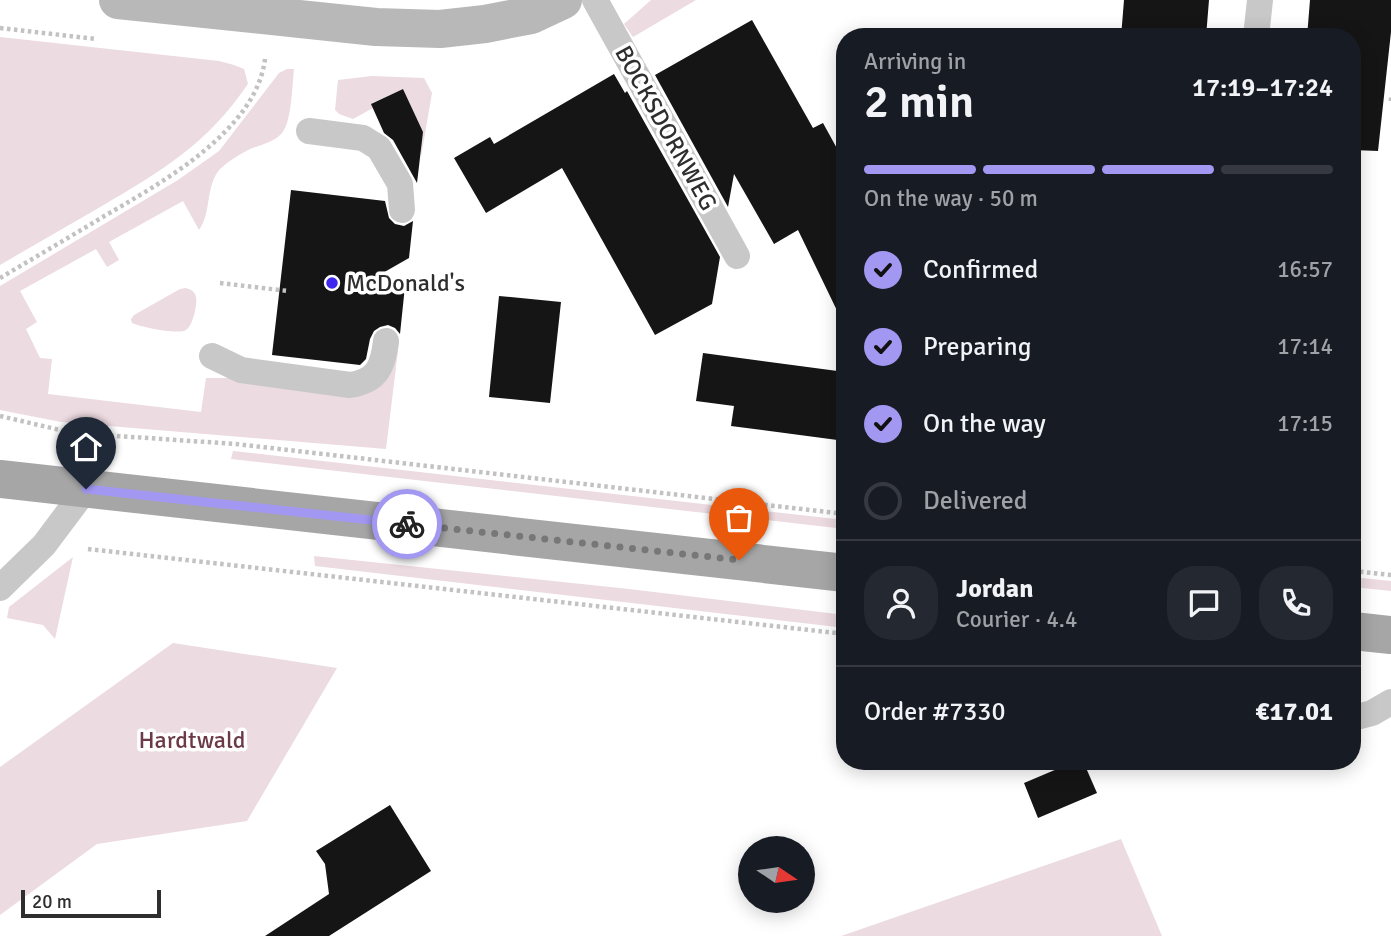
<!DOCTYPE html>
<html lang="en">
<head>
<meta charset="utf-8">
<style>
  :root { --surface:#171b24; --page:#242831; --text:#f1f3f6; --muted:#9ea1a6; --line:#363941; --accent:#a298f2 }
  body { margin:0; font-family:Signika,sans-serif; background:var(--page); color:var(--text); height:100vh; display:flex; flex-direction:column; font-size:26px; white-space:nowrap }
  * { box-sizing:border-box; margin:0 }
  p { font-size:23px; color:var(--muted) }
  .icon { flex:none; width:38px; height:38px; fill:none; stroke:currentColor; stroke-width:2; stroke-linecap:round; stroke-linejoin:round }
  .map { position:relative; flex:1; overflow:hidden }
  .panel { position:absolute; left:836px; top:28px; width:525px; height:742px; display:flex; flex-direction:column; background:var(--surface); border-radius:28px; box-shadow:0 4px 18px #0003 }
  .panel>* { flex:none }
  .needle { width:46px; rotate:103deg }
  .tools { position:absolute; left:738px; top:836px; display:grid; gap:14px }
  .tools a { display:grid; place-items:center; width:77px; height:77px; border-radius:50%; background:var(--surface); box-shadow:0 4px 18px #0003; font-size:35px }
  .scale { position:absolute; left:21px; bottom:18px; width:140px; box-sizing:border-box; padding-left:7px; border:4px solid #2e2e2e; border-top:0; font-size:19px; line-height:24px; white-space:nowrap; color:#2e2e2e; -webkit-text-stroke:5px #fff; paint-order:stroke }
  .pin { position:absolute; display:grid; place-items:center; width:60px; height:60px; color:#fff; margin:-72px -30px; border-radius:50% 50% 50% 0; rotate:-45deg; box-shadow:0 0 7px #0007 }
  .pin .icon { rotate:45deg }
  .courier { position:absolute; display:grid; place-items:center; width:70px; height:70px; margin:-35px; border:5px solid #a298f2; border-radius:50%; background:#fff; color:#222; box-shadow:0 2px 9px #0007 }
  .head em { font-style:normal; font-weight:600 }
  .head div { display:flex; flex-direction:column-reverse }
  .head { display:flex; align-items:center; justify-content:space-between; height:119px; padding:0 28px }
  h1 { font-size:46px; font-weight:600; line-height:52px }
  .bar { display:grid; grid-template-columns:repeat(4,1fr); gap:10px 7px; align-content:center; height:84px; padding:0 28px }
  .bar i { height:9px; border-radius:5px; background:var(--line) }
  .bar .active { background:var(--accent) }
  .bar p { grid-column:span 4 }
  .line { display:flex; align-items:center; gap:18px; padding:0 28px; border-top:2px solid var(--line) }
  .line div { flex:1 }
  .round { display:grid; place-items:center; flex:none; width:74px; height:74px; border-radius:28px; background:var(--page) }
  ol { padding:0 28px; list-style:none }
  li { display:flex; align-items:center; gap:21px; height:77px }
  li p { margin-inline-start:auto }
  li .icon { padding:7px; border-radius:50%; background:var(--accent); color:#111; stroke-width:4 }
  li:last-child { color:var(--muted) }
  li i { width:38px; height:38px; border:4px solid var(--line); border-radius:50% }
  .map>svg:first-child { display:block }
  .green { fill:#ecdbe1 }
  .building { fill:#151515 }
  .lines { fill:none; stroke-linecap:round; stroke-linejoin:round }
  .path { stroke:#c2c2c2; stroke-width:4.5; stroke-dasharray:3.5 3.5; stroke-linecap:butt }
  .service { stroke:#c8c8c8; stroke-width:26 }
  .secondary { stroke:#b8b8b8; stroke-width:38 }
  .primary { stroke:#a6a6a6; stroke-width:38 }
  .done { stroke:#777; stroke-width:7; stroke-dasharray:0 12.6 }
  .route { stroke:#a298f2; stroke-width:9 }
  .poi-dot { fill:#4128ee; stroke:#fff; stroke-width:2.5 }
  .labels { text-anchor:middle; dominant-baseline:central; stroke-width:7; stroke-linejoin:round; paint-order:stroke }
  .street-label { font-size:24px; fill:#2e2e2e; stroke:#fff }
  .poi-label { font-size:24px; fill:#2e2e2e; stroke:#fff; text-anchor:start }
  .park-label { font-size:24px; fill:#6c3947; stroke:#fff }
</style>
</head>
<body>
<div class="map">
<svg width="1391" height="936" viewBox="0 0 1391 936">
  <rect width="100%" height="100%" fill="#fff"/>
  <path class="green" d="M 651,0 L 696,0 L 633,37 L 624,24 Z
    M 0,37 L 219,61 L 234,65 L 244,69 L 248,84 C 207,144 163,170 102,206 C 68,226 34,245 0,265 Z
    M 287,69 L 294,69 C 292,85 292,121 282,133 C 274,143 258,145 248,150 C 239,155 227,162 220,169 C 205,186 212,212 199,230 L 183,201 L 109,242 L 119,260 L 107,267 L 96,249 L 20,291 L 37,322 L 26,329 L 40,358 L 52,359 L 48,394 L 201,412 L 206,378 L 229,378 L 344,394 L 399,342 L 386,449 L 61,422 L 0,410 L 0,286 L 178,180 L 219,151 L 279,73 Z
    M 372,76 L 424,78 L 432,93 L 421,157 L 418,122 L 403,89 L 372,103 L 373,108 L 353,119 L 339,114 L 335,110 L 338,80 Z
    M 186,288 C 190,290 192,289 195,294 C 199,300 193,326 186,330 C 178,335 141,327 132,323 L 131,319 L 134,315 L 180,289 Z
    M 233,451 L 845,520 L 845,529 L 231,459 Z
    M 314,556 L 629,589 L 845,615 L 845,628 L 315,566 Z
    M 73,557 L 55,639 L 43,625 L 7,618 L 9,607 Z
    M 1353,577 L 1391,581 L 1391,591 L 1353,587 Z
    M 173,643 L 337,668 L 247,821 L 97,844 L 0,915 L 0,767 Z
    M 1121,839 L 1162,936 L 841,936 L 844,935 Z"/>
  <path class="building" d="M 1124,0 L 1209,0 L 1206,37 L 1121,37 Z
    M 1310,0 L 1391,0 L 1391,32 L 1378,151 L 1353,150 L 1353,37 L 1307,37 Z
    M 752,20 L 813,128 L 823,123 L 845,163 L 845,327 L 798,230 L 774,244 L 734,174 L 728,207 L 655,75 Z
    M 614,74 L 625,93 L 627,91 L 720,257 L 712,304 L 655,335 L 562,168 L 486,213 L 454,158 L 490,137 L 494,144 Z
    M 403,89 L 423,132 L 417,183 L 393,140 L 384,133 L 371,104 Z
    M 291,190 L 385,201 L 389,218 L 395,224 L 404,226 L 413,221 L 409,258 L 367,282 L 405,286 L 400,334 L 395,328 L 388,325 L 380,327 L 374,331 L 370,339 L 366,359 L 360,365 L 272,355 Z
    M 499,296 L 561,302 L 550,403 L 489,397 Z
    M 703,353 L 845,372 L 845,441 L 731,426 L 734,406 L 696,401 Z
    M 1076,761 L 1083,761 L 1097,793 L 1038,818 L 1024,783 Z
    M 390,805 L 431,871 L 329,936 L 265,936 L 329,894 L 325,864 L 316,851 Z"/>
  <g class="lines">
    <path class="path" d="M 0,28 L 96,39
      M 1391,101 L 1391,97
      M 0,278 C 34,258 68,238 101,218 C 159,184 256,132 265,59
      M 220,283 L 288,291
      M 0,416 L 73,433 L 236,444 L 845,514
      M 88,549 L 845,634
      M 1353,571 L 1391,575"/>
    <path class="service" d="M 595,0 L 737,256
      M 1256,37 L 1260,0
      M 309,131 L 363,138 L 379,148 L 400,184 L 402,210
      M 212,356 L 241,370 L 350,385 C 377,381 383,367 386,341
      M 0,588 L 44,545 L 86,489
      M 1353,718 L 1372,713 L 1391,702"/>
    <path class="secondary" d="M 118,0 L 376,27 L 440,29 L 485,24 L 531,15 L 563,0"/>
    <path class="primary" d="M 0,479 L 845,573
      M 1353,631 L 1391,635"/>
  </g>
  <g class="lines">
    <path class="done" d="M 407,524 L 739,560"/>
    <path class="route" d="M 86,489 L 407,524"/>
  </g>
  <circle class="poi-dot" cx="332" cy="283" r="7"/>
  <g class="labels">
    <g class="street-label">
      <text transform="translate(666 128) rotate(61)">BOCKSDORNWEG</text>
    </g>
    <g class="poi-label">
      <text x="346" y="283">McDonald's</text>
    </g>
    <g class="park-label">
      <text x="192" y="740">Hardtwald</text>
    </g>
  </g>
</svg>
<div class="tools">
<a><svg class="needle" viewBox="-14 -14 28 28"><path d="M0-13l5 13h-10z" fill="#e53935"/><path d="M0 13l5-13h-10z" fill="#9ea1a6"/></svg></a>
</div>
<div class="scale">20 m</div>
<div class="pin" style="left:739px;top:560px;background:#ea580c"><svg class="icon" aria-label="bag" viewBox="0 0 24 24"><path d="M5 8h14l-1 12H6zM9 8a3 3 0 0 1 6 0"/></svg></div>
<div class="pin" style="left:86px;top:489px;background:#1f2937"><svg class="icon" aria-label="home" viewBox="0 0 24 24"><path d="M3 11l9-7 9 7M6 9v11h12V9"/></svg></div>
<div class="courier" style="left:407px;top:524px"><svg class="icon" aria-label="bike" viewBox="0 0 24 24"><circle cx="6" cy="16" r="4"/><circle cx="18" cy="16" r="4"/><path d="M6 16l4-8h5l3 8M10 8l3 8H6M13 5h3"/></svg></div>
<section class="panel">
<div class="head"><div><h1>2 min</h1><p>Arriving in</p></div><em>17:19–17:24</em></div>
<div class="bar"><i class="active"></i><i class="active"></i><i class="active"></i><i></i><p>On the way · 50 m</p></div>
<ol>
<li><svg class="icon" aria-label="check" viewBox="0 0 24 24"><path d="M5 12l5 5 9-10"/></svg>Confirmed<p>16:57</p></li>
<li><svg class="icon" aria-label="check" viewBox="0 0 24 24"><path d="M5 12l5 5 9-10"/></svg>Preparing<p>17:14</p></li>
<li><svg class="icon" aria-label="check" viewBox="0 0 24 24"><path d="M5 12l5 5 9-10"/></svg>On the way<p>17:15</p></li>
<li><i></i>Delivered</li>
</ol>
<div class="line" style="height:126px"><a class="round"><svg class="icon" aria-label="person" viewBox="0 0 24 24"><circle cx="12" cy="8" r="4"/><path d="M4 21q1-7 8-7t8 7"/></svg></a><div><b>Jordan</b><p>Courier · 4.4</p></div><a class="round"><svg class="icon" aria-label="chat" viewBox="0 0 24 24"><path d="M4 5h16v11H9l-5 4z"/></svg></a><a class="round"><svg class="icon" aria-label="phone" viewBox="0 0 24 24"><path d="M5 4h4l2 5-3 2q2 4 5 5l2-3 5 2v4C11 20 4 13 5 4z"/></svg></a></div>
<div class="line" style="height:91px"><div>Order #7330</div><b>€17.01</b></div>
</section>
</div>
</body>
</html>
